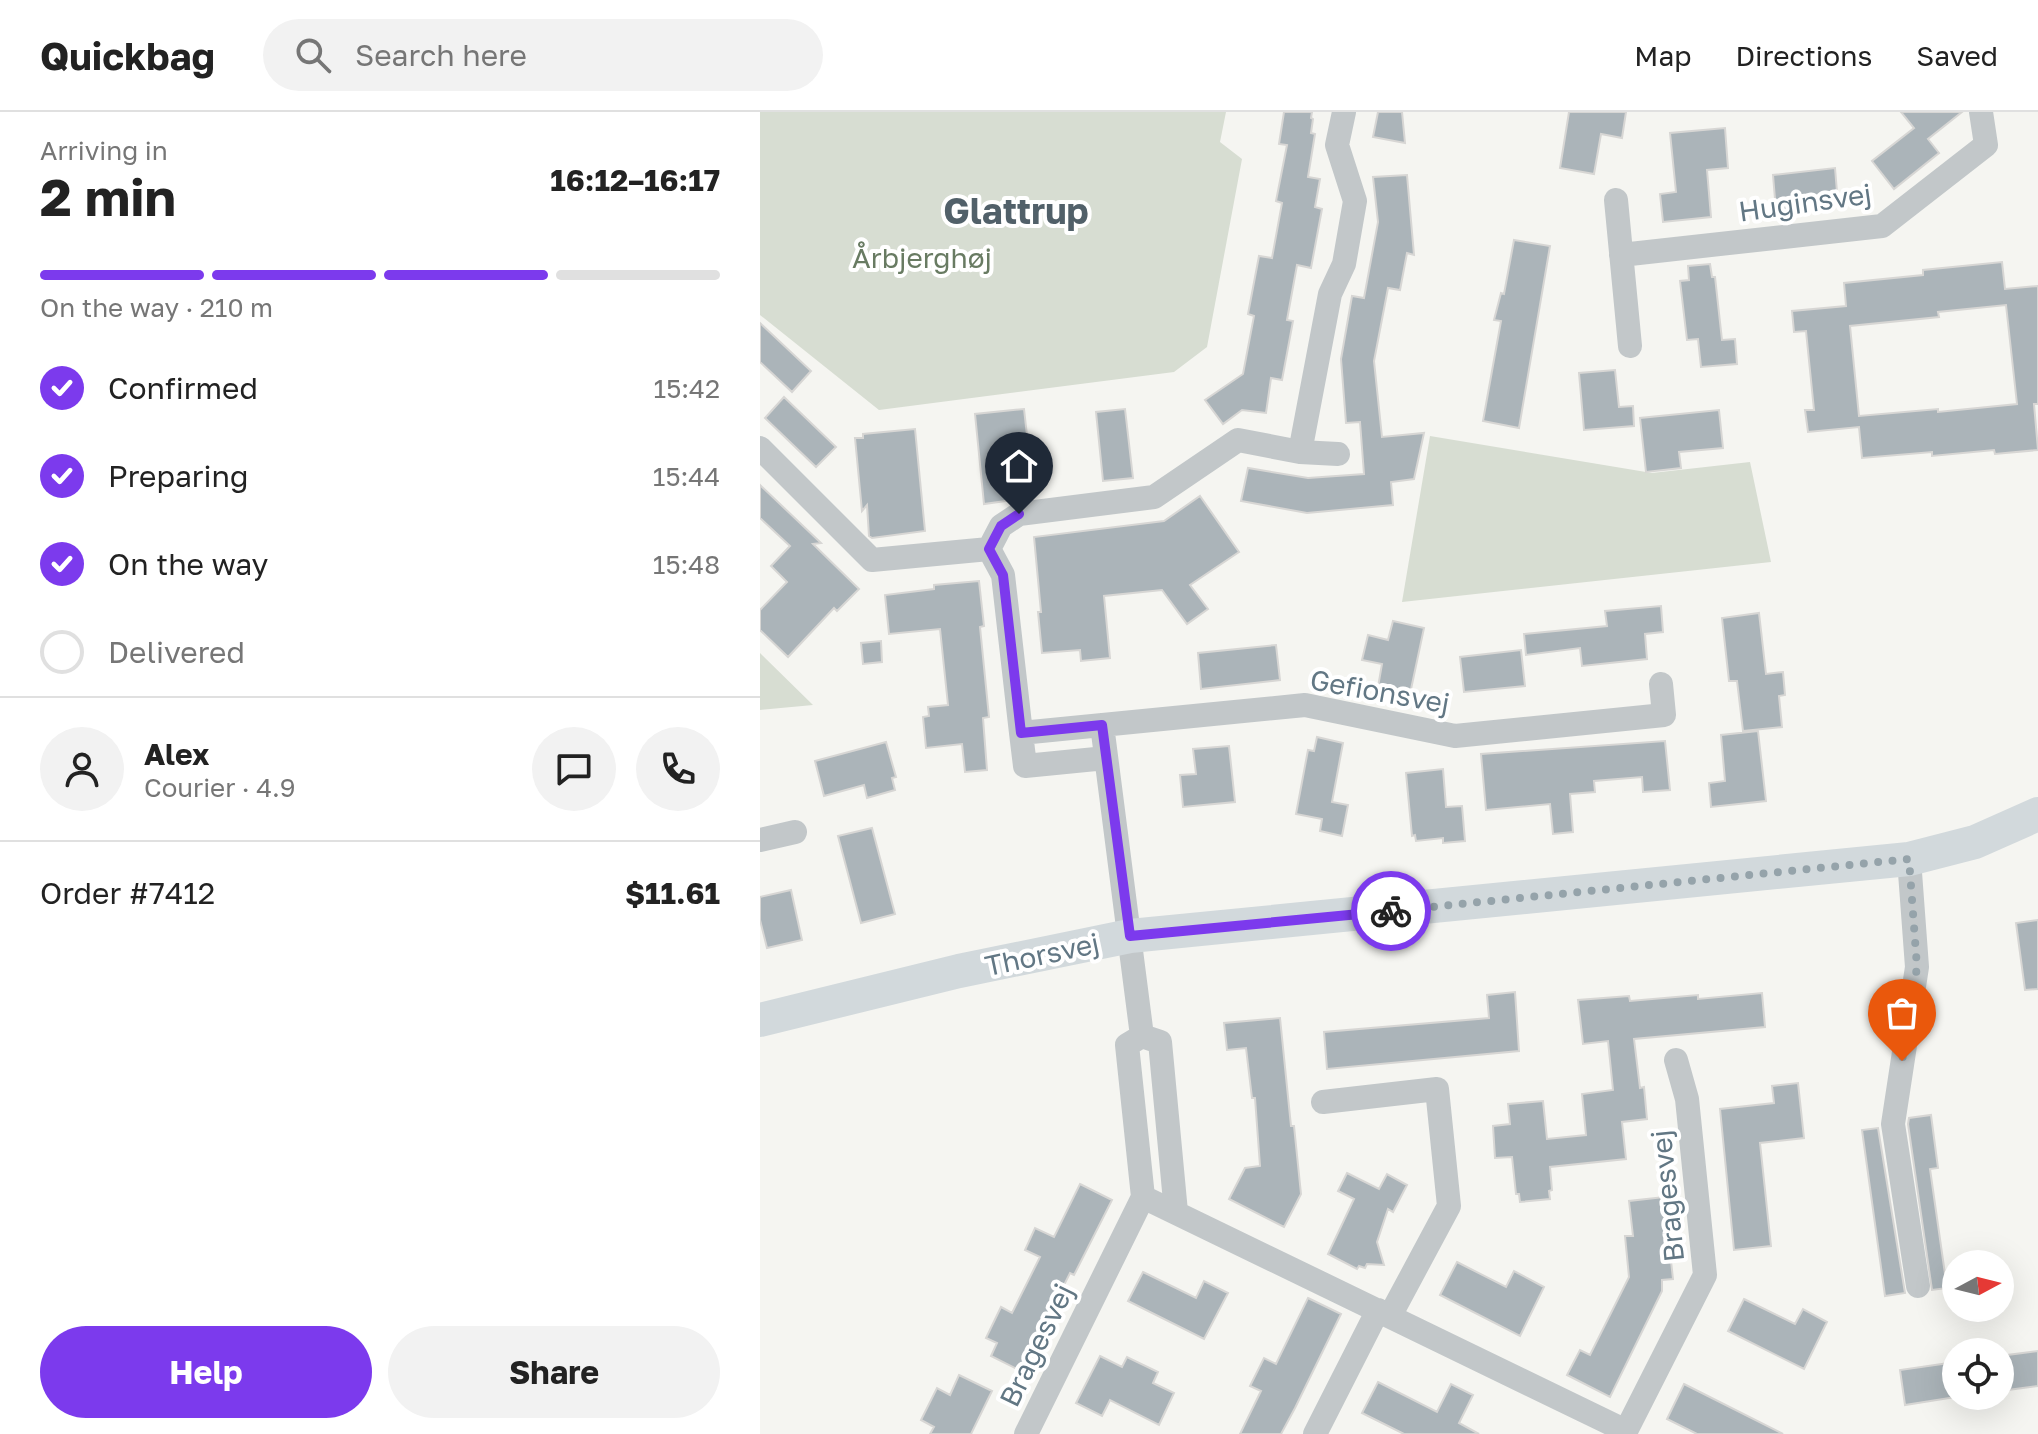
<!DOCTYPE html>
<html lang="en">
<head>
<meta charset="utf-8">
<style>
  :root { --surface:#fff; --page:#f2f2f2; --text:#222; --muted:#767676; --line:#e0e0e0; --accent:#7c3aed }
  body { margin:0; font-family:"Golos Text",sans-serif; background:var(--page); color:var(--text); height:100vh; display:flex; flex-direction:column; font-size:30px; white-space:nowrap }
  * { box-sizing:border-box; margin:0 }
  p { font-size:26px; color:var(--muted) }
  .icon { flex:none; width:44px; height:44px; fill:none; stroke:currentColor; stroke-width:2; stroke-linecap:round; stroke-linejoin:round }
  .map { position:relative; flex:1; overflow:hidden }
  .sheet { display:flex; flex-direction:column; background:var(--surface); width:760px }
  .sheet>* { flex:none }
  .needle { width:52px; rotate:83deg }
  .fabs { position:absolute; left:1182px; top:1138px; display:grid; gap:16px }
  .fabs a { display:grid; place-items:center; width:72px; height:72px; border-radius:50%; background:var(--surface); box-shadow:0 8px 32px #0002; font-size:40px }
  .pin { position:absolute; display:grid; place-items:center; width:68px; height:68px; color:#fff; margin:-82px -34px; border-radius:50% 50% 50% 0; rotate:-45deg; box-shadow:0 0 8px #0007 }
  .pin .icon { rotate:45deg }
  .courier { position:absolute; display:grid; place-items:center; width:80px; height:80px; margin:-40px; border:6px solid #7c3aed; border-radius:50%; background:#fff; color:#222; box-shadow:0 2px 10px #0007 }
  .summary em { font-style:normal; font-weight:700 }
  .summary div { display:flex; flex-direction:column-reverse }
  .summary { display:flex; align-items:center; justify-content:space-between; height:136px; padding:0 40px }
  h1 { font-size:52px; font-weight:700; line-height:60px }
  .bar { display:grid; grid-template-columns:repeat(4,1fr); gap:12px 8px; align-content:center; height:96px; padding:0 40px }
  .bar i { height:10px; border-radius:6px; background:var(--line) }
  .bar .selected { background:var(--accent) }
  .bar p { grid-column:span 4 }
  .line { display:flex; align-items:center; gap:20px; padding:0 40px; border-top:2px solid var(--line) }
  .line div { flex:1 }
  .round { display:grid; place-items:center; flex:none; width:84px; height:84px; border-radius:42px; background:var(--page) }
  ol { padding:0 40px; list-style:none }
  li { display:flex; align-items:center; gap:24px; height:88px }
  li p { margin-inline-start:auto }
  li .icon { padding:8px; border-radius:50%; background:var(--accent); color:#fff; stroke-width:4 }
  li:last-child { color:var(--muted) }
  li i { width:44px; height:44px; border:4px solid var(--line); border-radius:50% }
  .primary-button { display:flex; gap:16px; margin-top:auto; padding:16px 40px }
  .primary-button a { flex:1; height:92px; border-radius:48px; background:var(--accent); color:#fff; font-size:32px; font-weight:700; line-height:92px; text-align:center }
  .primary-button a+a { background:var(--page); color:var(--text) }
  header { display:flex; align-items:center; gap:48px; box-sizing:border-box; height:112px; padding:0 40px; background:var(--surface); border-bottom:2px solid var(--line) }
  header strong { font-size:38px }
  nav { display:flex; gap:44px; margin-inline-start:auto; font-size:28px }
  .search { width:560px; height:72px; background:var(--page); display:flex; align-items:center; gap:20px; box-sizing:border-box; padding:0 28px; border-radius:44px; color:var(--muted); font-size:30px }
  main { display:flex; flex:1; min-height:0 }
  .map>svg:first-child { display:block }
  .green { fill:#d7ddd2 }
  .building { fill:#abb4b9; stroke:#d7d6d4; stroke-width:2; fill-rule:evenodd }
  .lines { fill:none; stroke-linecap:round; stroke-linejoin:round }
  .street { stroke:#c2c7c9; stroke-width:24 }
  .secondary { stroke:#d2d9dc; stroke-width:34 }
  .done { stroke:#95a3aa; stroke-width:8; stroke-dasharray:0 14.4 }
  .route { stroke:#7c3aed; stroke-width:10 }
  .labels { text-anchor:middle; dominant-baseline:central; stroke-width:8; stroke-linejoin:round; paint-order:stroke }
  .street-label { font-size:28px; fill:#627784; stroke:#fff }
  .park-label { font-size:28px; fill:#687b62; stroke:#fff }
  .district-label { font-size:36px; font-weight:bold; fill:#516069; stroke:#fff }
</style>
</head>
<body>
<header>
<strong>Quickbag</strong>
<div class="search"><svg class="icon" aria-label="search" viewBox="0 0 24 24"><circle cx="10" cy="10" r="6"/><path d="M15 15l6 6"/></svg>Search here</div>
<nav><a>Map</a><a>Directions</a><a>Saved</a></nav>
</header>
<main>
<section class="sheet">
<div class="summary"><div><h1>2 min</h1><p>Arriving in</p></div><em>16:12–16:17</em></div>
<div class="bar"><i class="selected"></i><i class="selected"></i><i class="selected"></i><i></i><p>On the way · 210 m</p></div>
<ol>
<li><svg class="icon" aria-label="check" viewBox="0 0 24 24"><path d="M5 12l5 5 9-10"/></svg>Confirmed<p>15:42</p></li>
<li><svg class="icon" aria-label="check" viewBox="0 0 24 24"><path d="M5 12l5 5 9-10"/></svg>Preparing<p>15:44</p></li>
<li><svg class="icon" aria-label="check" viewBox="0 0 24 24"><path d="M5 12l5 5 9-10"/></svg>On the way<p>15:48</p></li>
<li><i></i>Delivered</li>
</ol>
<div class="line" style="height:144px"><a class="round"><svg class="icon" aria-label="person" viewBox="0 0 24 24"><circle cx="12" cy="8" r="4"/><path d="M4 21q1-7 8-7t8 7"/></svg></a><div><b>Alex</b><p>Courier · 4.9</p></div><a class="round"><svg class="icon" aria-label="chat" viewBox="0 0 24 24"><path d="M4 5h16v11H9l-5 4z"/></svg></a><a class="round"><svg class="icon" aria-label="phone" viewBox="0 0 24 24"><path d="M5 4h4l2 5-3 2q2 4 5 5l2-3 5 2v4C11 20 4 13 5 4z"/></svg></a></div>
<div class="line" style="height:104px"><div>Order #7412</div><b>$11.61</b></div>
<div class="primary-button"><a>Help</a><a>Share</a></div>
</section>
<div class="map">
<svg width="1278" height="1322" viewBox="0 0 1278 1322">
  <rect width="100%" height="100%" fill="#f5f5f1"/>
  <path class="green" d="M 0,0 L 466,0 L 460,30 L 482,47 L 447,235 L 414,260 L 119,298 L 0,203 Z
    M 670,324 L 892,361 L 990,350 L 1011,450 L 642,490 Z
    M 0,541 L 53,593 L 0,598 Z"/>
  <path class="building" d="M 524,0 L 552,0 L 551,6 L 553,7 L 551,21 L 555,22 L 548,65 L 560,67 L 555,95 L 562,97 L 551,156 L 537,153 L 527,208 L 533,209 L 522,268 L 511,266 L 506,301 L 482,298 L 463,312 L 445,288 L 483,262 L 494,204 L 488,202 L 499,144 L 512,146 L 522,91 L 516,89 L 527,33 L 519,32 Z
    M 618,0 L 642,0 L 645,31 L 613,25 Z
    M 809,0 L 866,0 L 862,26 L 841,22 L 834,62 L 800,56 Z
    M 1141,0 L 1202,0 L 1168,27 L 1179,41 L 1134,77 L 1112,49 L 1154,16 Z
    M 965,16 L 968,56 L 947,58 L 951,105 L 903,110 L 900,82 L 916,80 L 910,21 Z
    M 1075,56 L 1078,92 L 1016,99 L 1013,63 Z
    M 647,63 L 654,143 L 647,141 L 640,178 L 628,176 L 614,249 L 622,325 L 664,321 L 654,367 L 631,370 L 633,393 L 547,401 L 481,389 L 488,356 L 548,366 L 604,362 L 600,310 L 586,311 L 581,247 L 592,184 L 604,186 L 618,110 L 613,65 Z
    M 754,128 L 790,134 L 759,316 L 723,309 L 741,209 L 734,208 L 741,181 L 744,182 Z
    M 1242,150 L 1245,177 L 1278,174 L 1278,292 L 1274,292 L 1278,338 L 1235,342 L 1234,338 L 1172,344 L 1172,340 L 1102,346 L 1099,315 L 1048,320 L 1045,298 L 1054,298 L 1046,219 L 1034,220 L 1032,199 L 1086,194 L 1084,171 L 1163,163 L 1163,158 ZM 1246,193 L 1257,292 L 1178,300 L 1178,297 L 1099,304 L 1090,214 L 1179,205 L 1178,200 Z
    M 950,152 L 952,165 L 955,165 L 962,228 L 975,227 L 977,252 L 941,255 L 938,227 L 927,228 L 920,169 L 929,168 L 928,154 Z
    M 0,211 L 51,259 L 32,280 L 0,250 Z
    M 855,258 L 859,295 L 873,294 L 874,314 L 824,318 L 819,261 Z
    M 24,285 L 76,335 L 56,355 L 5,306 Z
    M 264,297 L 274,385 L 224,392 L 215,302 Z
    M 365,297 L 373,366 L 343,369 L 336,300 Z
    M 959,298 L 963,336 L 919,340 L 921,356 L 886,360 L 880,306 Z
    M 155,317 L 165,419 L 112,426 L 109,424 L 107,393 L 102,399 L 95,326 L 103,326 L 103,322 Z
    M 0,373 L 61,431 L 53,432 L 99,477 L 77,499 L 74,496 L 28,545 L 0,518 L 0,498 L 27,470 L 11,454 L 30,434 L 0,406 Z
    M 440,384 L 479,440 L 430,473 L 448,497 L 427,512 L 402,478 L 344,484 L 350,546 L 321,549 L 320,538 L 282,541 L 278,500 L 281,500 L 274,425 L 404,409 Z
    M 219,469 L 224,514 L 220,515 L 229,605 L 223,606 L 227,658 L 205,660 L 202,632 L 166,636 L 163,605 L 169,604 L 168,595 L 188,593 L 180,517 L 129,522 L 125,483 L 174,477 L 174,473 Z
    M 901,494 L 903,520 L 885,522 L 887,547 L 822,554 L 820,536 L 766,543 L 764,522 L 847,514 L 845,499 Z
    M 999,501 L 1006,562 L 1023,560 L 1025,583 L 1019,584 L 1022,615 L 983,619 L 977,569 L 969,569 L 962,506 Z
    M 633,509 L 664,516 L 650,582 L 618,575 L 622,552 L 602,548 L 608,523 L 628,528 Z
    M 121,529 L 122,550 L 103,552 L 101,531 Z
    M 516,533 L 520,568 L 441,577 L 438,541 Z
    M 761,538 L 765,574 L 704,580 L 700,545 Z
    M 998,619 L 1006,689 L 951,695 L 949,671 L 965,669 L 961,623 Z
    M 557,625 L 583,631 L 572,690 L 588,693 L 582,724 L 560,719 L 562,707 L 536,702 L 548,638 L 554,639 Z
    M 905,629 L 910,678 L 883,680 L 882,665 L 834,669 L 835,680 L 810,682 L 813,720 L 793,722 L 790,692 L 726,698 L 721,642 Z
    M 126,630 L 136,665 L 132,666 L 135,678 L 107,686 L 104,673 L 64,684 L 55,649 Z
    M 469,634 L 475,690 L 423,695 L 420,663 L 436,662 L 433,637 Z
    M 683,657 L 686,695 L 702,694 L 705,729 L 683,731 L 683,726 L 656,729 L 655,723 L 652,724 L 646,661 Z
    M 112,716 L 135,802 L 101,811 L 78,724 Z
    M 31,778 L 42,828 L 7,836 L 0,808 L 0,785 Z
    M 1278,808 L 1278,877 L 1265,878 L 1256,811 Z
    M 755,880 L 759,939 L 567,957 L 564,920 L 729,906 L 727,883 Z
    M 1002,881 L 1005,915 L 874,927 L 880,976 L 884,975 L 887,1007 L 862,1010 L 866,1047 L 790,1055 L 792,1078 L 789,1079 L 790,1087 L 760,1090 L 759,1082 L 756,1082 L 752,1045 L 735,1046 L 733,1014 L 750,1012 L 748,992 L 783,989 L 787,1027 L 826,1023 L 822,982 L 853,978 L 848,929 L 823,932 L 818,888 L 869,884 L 870,889 L 938,883 L 938,887 Z
    M 520,906 L 531,1014 L 534,1014 L 541,1082 L 524,1115 L 469,1087 L 485,1056 L 500,1054 L 495,986 L 492,986 L 486,936 L 467,938 L 464,911 Z
    M 1038,971 L 1044,1026 L 1000,1031 L 1011,1134 L 974,1138 L 960,997 L 1014,991 L 1012,974 Z
    M 1171,1003 L 1178,1056 L 1170,1057 L 1187,1176 L 1172,1178 L 1148,1012 L 1149,1006 Z
    M 1118,1016 L 1145,1181 L 1125,1184 L 1102,1018 Z
    M 587,1061 L 619,1077 L 627,1062 L 647,1073 L 633,1100 L 628,1097 L 617,1130 L 624,1153 L 607,1152 L 605,1156 L 599,1154 L 597,1157 L 568,1142 L 594,1087 L 578,1079 Z
    M 320,1072 L 352,1088 L 314,1163 L 310,1161 L 261,1259 L 231,1244 L 237,1231 L 226,1226 L 241,1195 L 252,1201 L 280,1145 L 265,1138 L 275,1116 L 294,1125 Z
    M 904,1085 L 913,1167 L 902,1168 L 902,1179 L 850,1285 L 807,1263 L 820,1238 L 830,1243 L 869,1165 L 865,1124 L 873,1124 L 869,1089 Z
    M 697,1150 L 746,1175 L 754,1159 L 784,1175 L 760,1224 L 680,1183 Z
    M 383,1160 L 436,1186 L 444,1169 L 468,1181 L 444,1227 L 368,1189 Z
    M 548,1186 L 581,1202 L 535,1296 L 521,1322 L 480,1322 L 501,1279 L 490,1274 L 504,1246 L 516,1252 Z
    M 984,1187 L 1035,1212 L 1043,1197 L 1067,1210 L 1044,1257 L 968,1219 Z
    M 1278,1239 L 1278,1274 L 1240,1279 L 1240,1244 Z
    M 340,1244 L 362,1255 L 367,1245 L 398,1260 L 393,1271 L 414,1281 L 399,1313 L 350,1288 L 342,1304 L 316,1291 Z
    M 1196,1250 L 1196,1285 L 1145,1293 L 1140,1258 Z
    M 199,1263 L 232,1279 L 211,1322 L 170,1322 L 174,1315 L 161,1308 L 177,1276 L 190,1283 Z
    M 618,1270 L 677,1300 L 691,1272 L 713,1283 L 699,1311 L 719,1322 L 644,1322 L 602,1301 Z
    M 924,1272 L 1023,1322 L 937,1322 L 907,1307 Z"/>
  <g class="lines">
    <path class="street" d="M 856,88 L 870,234
      M 861,143 L 1122,114 L 1226,33 L 1221,0
      M 0,336 L 112,448 L 229,437 L 243,463 L 261,621 L 545,593 L 695,624 L 904,603 L 901,572
      M 540,340 L 570,182 L 584,152 L 595,89 L 577,33 L 584,0
      M 229,437 L 241,414 L 259,402 L 394,385 L 478,328 L 540,340 L 578,342
      M 342,613 L 382,924 L 367,933 L 383,1085 L 866,1319 L 945,1163 L 927,987 L 916,948
      M 261,621 L 265,654 L 346,646
      M 0,728 L 35,720
      M 1149,747 L 1157,855 L 1133,1012 L 1158,1174
      M 382,924 L 400,930 L 416,1100
      M 563,990 L 677,977 L 689,1094 L 630,1204
      M 266,1322 L 383,1085
      M 555,1322 L 618,1198"/>
    <path class="secondary" d="M 0,908 L 199,859 L 370,824 L 1149,747 L 1215,730 L 1278,702"/>
  </g>
  <g class="lines">
    <path class="done" d="M 631,799 L 1149,747 L 1157,855 L 1142,949"/>
    <path class="route" d="M 259,402 L 241,414 L 229,437 L 243,463 L 261,621 L 342,613 L 370,824 L 631,799"/>
  </g>
  <g class="labels">
    <g class="street-label">
      <text transform="translate(1045 90) rotate(-8)">Huginsvej</text>
      <text transform="translate(620 579) rotate(10)">Gefionsvej</text>
      <text transform="translate(282 842) rotate(-12)">Thorsvej</text>
      <text transform="translate(907 1084) rotate(-96)">Bragesvej</text>
      <text transform="translate(276 1233) rotate(-64)">Bragesvej</text>
    </g>
    <g class="park-label">
      <text x="162" y="145">Årbjerghøj</text>
    </g>
    <g class="district-label">
      <text x="256" y="98">Glattrup</text>
    </g>
  </g>
</svg>
<div class="fabs">
<a><svg class="needle" viewBox="-14 -14 28 28"><path d="M0-13l5 13h-10z" fill="#e53935"/><path d="M0 13l5-13h-10z" fill="#767676"/></svg></a>
<a><svg class="icon" aria-label="locate" viewBox="0 0 24 24"><circle cx="12" cy="12" r="6"/><path d="M12 2v4M12 18v4M2 12h4M18 12h4"/></svg></a>
</div>
<div class="pin" style="left:1142px;top:949px;background:#ea580c"><svg class="icon" aria-label="bag" viewBox="0 0 24 24"><path d="M5 8h14l-1 12H6zM9 8a3 3 0 0 1 6 0"/></svg></div>
<div class="pin" style="left:259px;top:402px;background:#1f2937"><svg class="icon" aria-label="home" viewBox="0 0 24 24"><path d="M3 11l9-7 9 7M6 9v11h12V9"/></svg></div>
<div class="courier" style="left:631px;top:799px"><svg class="icon" aria-label="bike" viewBox="0 0 24 24"><circle cx="6" cy="16" r="4"/><circle cx="18" cy="16" r="4"/><path d="M6 16l4-8h5l3 8M10 8l3 8H6M13 5h3"/></svg></div>
</div>
</main>
</body>
</html>
